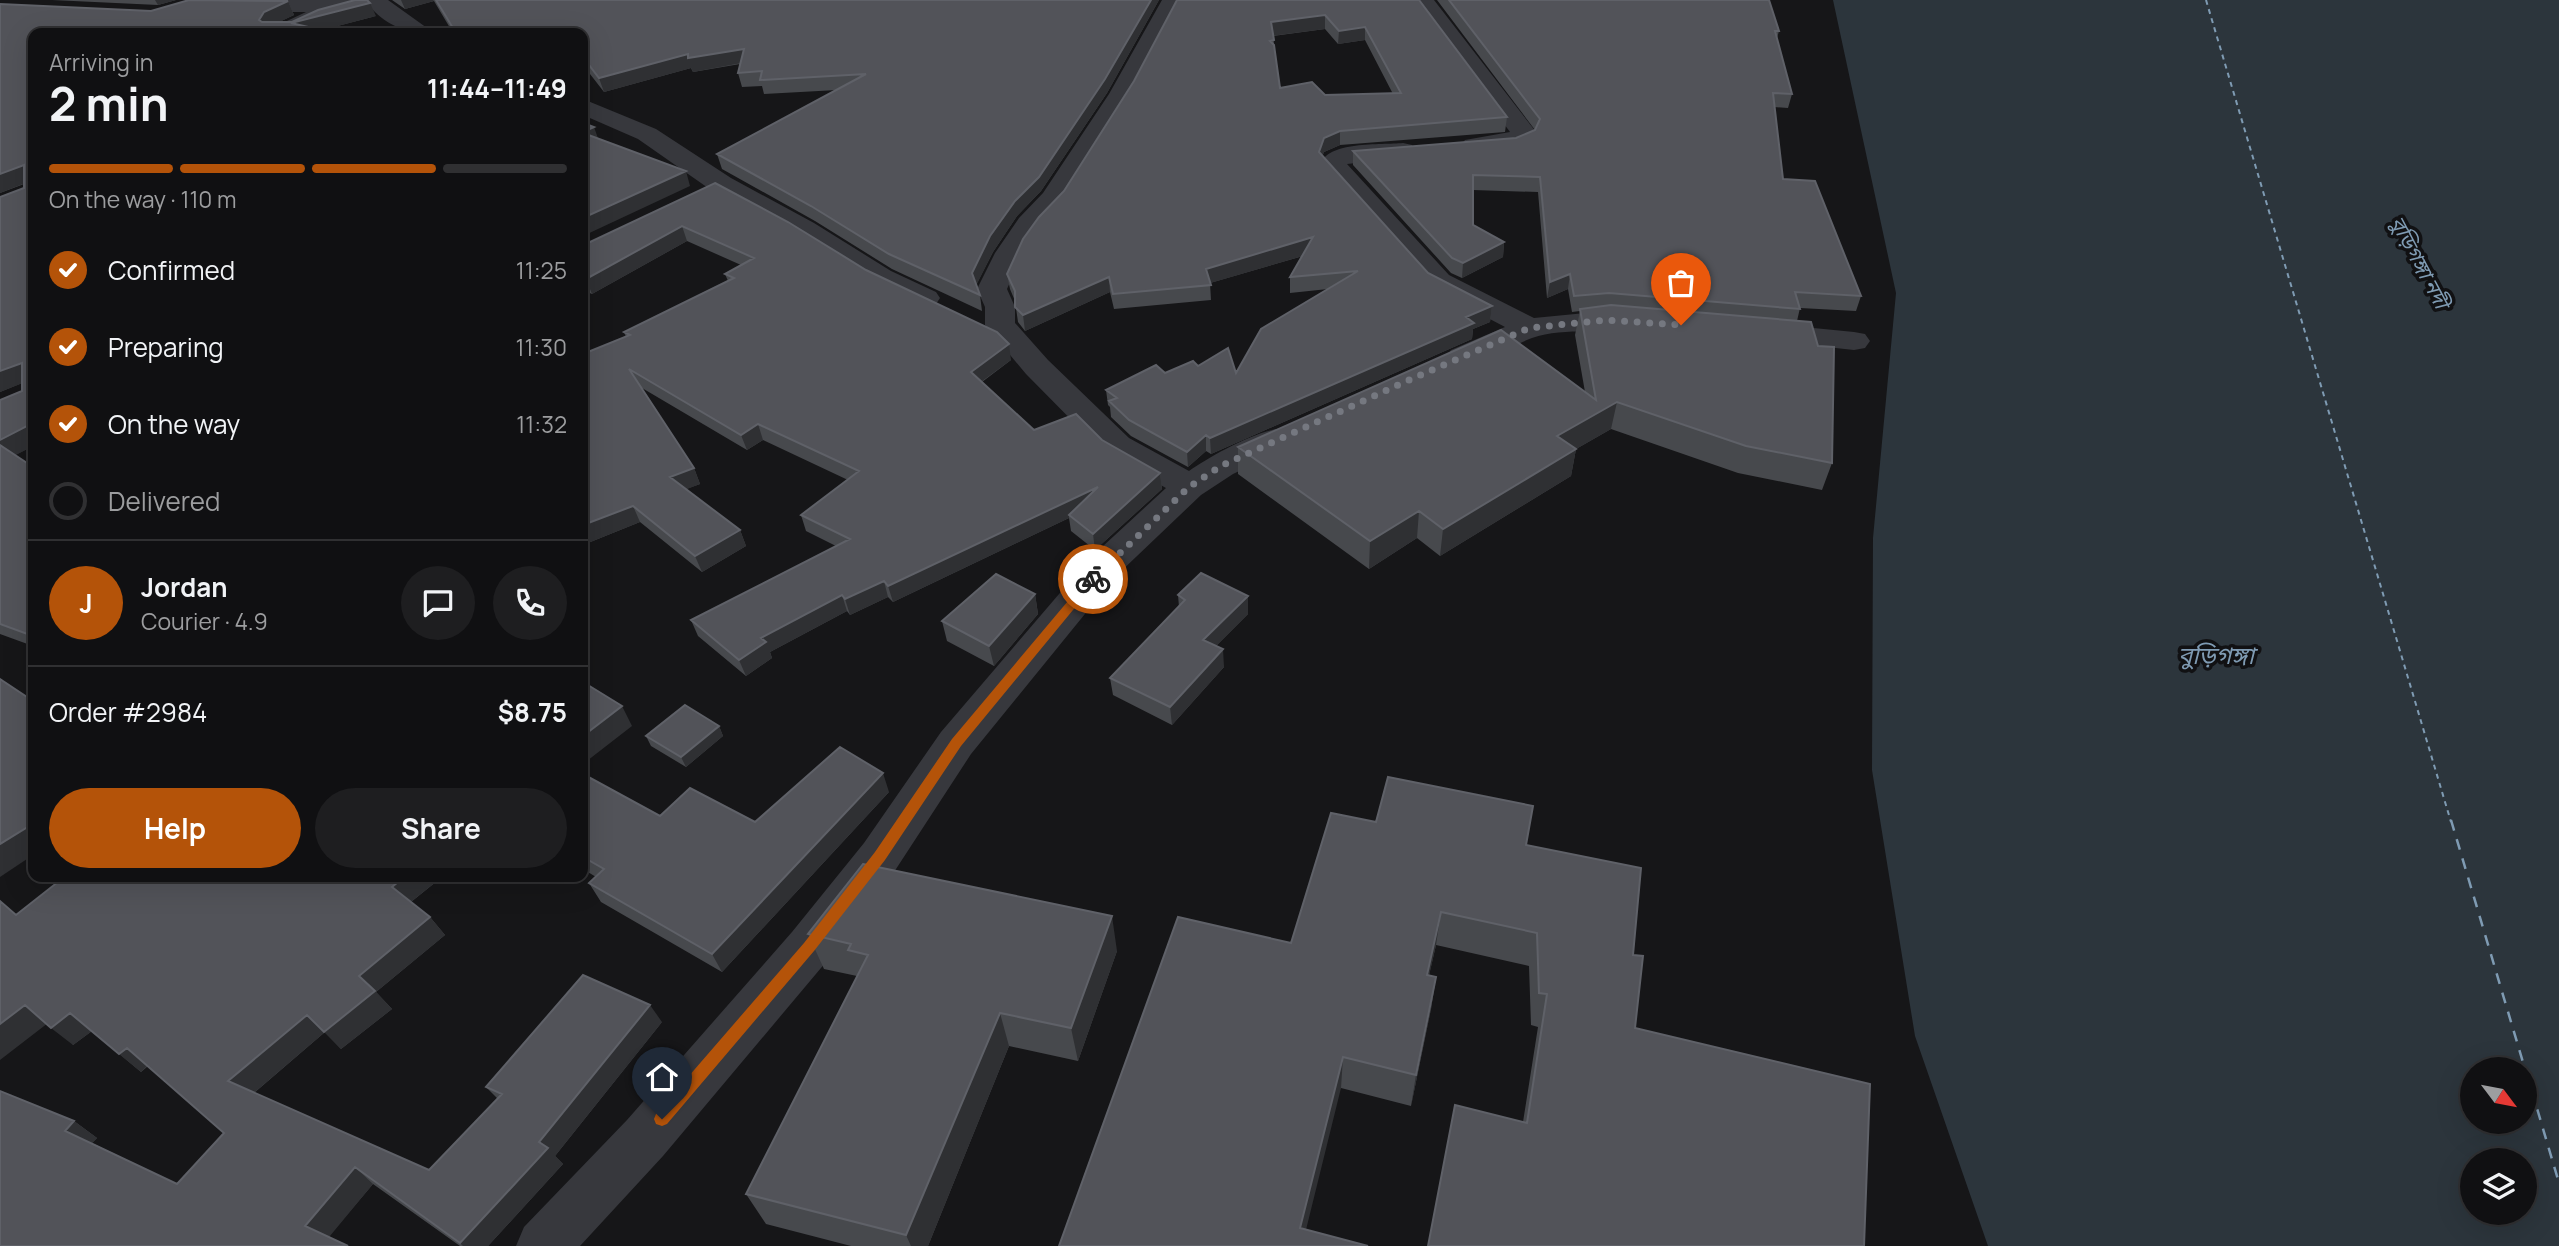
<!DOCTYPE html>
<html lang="en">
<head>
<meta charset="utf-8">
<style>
  :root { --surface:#101012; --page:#1e1e20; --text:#f1f3f6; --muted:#9c9d9f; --line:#303032; --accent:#b45309 }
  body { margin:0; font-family:Manrope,"Noto Sans Bengali",sans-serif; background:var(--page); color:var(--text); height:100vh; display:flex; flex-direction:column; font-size:26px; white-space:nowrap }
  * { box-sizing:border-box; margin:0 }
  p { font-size:23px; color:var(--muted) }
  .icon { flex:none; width:38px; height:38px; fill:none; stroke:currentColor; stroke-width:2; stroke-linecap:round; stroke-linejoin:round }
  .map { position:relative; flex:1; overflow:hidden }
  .sheet { position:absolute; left:28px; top:28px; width:560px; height:854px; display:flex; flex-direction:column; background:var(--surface); border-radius:14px; box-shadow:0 7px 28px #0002,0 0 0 2px var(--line) }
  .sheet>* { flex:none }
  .needle { width:46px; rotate:122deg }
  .buttons { position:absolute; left:2460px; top:1057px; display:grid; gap:14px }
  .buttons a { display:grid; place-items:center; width:77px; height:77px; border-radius:50%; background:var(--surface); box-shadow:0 7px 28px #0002,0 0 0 2px var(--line); font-size:35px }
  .pin { position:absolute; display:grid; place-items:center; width:60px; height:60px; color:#fff; margin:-72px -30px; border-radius:50% 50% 50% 0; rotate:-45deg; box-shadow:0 0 7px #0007 }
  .pin .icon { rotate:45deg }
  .courier { position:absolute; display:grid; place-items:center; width:70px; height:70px; margin:-35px; border:5px solid #b45309; border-radius:50%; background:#fff; color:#222; box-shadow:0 2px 9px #0007 }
  .overview em { font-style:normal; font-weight:700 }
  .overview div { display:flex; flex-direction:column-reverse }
  .overview { display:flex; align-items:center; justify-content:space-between; height:119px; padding:0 21px }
  h1 { font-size:46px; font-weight:700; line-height:52px }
  .bar { display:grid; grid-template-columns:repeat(4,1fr); gap:10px 7px; align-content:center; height:84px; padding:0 21px }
  .bar i { height:9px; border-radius:5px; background:var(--line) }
  .bar .on { background:var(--accent) }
  .bar p { grid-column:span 4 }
  .line { display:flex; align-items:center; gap:18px; padding:0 21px; border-top:2px solid var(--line) }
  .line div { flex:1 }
  .round { display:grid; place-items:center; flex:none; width:74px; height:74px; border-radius:37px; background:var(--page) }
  ol { padding:0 21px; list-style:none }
  li { display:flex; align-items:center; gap:21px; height:77px }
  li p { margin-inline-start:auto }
  li .icon { padding:7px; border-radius:50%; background:var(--accent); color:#fff; stroke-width:4 }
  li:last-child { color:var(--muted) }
  li i { width:38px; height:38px; border:4px solid var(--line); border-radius:50% }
  .cta { display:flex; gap:14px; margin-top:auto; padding:14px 21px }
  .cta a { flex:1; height:80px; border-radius:42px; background:var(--accent); color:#fff; font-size:28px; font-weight:700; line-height:80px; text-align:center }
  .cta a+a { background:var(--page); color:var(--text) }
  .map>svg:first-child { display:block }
  .water { fill:#2c353c; fill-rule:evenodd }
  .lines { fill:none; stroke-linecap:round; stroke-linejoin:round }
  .ferry-far1 { stroke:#7f9bb3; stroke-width:2; stroke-dasharray:5 4.5; stroke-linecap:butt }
  .ferry { stroke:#7f9bb3; stroke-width:2.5; stroke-dasharray:11 9; stroke-linecap:butt }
  .street { fill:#37383d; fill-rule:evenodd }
  .wall { fill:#47494d; fill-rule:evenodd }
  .shaded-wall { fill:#2f3033 }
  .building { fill:#525359; stroke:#5f6168; stroke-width:2; fill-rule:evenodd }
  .route { fill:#b45309 }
  .done { stroke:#757880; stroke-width:7; stroke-dasharray:0 12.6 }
  .labels { text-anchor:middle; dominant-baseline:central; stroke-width:7; stroke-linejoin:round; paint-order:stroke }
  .far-water-label { font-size:21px; font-style:italic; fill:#7f9bb3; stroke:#111113 }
  .water-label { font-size:24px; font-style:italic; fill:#7f9bb3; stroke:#111113 }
</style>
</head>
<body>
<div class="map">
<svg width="2559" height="1246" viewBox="0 0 2559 1246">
  <rect width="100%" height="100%" fill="#161618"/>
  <path class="water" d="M 1833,0 L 2559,0 L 2559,1246 L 1988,1246 L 1915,1036 L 1872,770 L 1873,538 L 1896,293 ZM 2473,1069 L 2525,1069 L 2525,1122 L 2473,1122 ZM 2473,1160 L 2525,1160 L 2525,1213 L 2473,1213 Z"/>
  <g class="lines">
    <path class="ferry-far1" d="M 2206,0 L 2451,822"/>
    <path class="ferry" d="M 2451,820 L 2525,1069
      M 2526,1071 L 2559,1183"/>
    <path class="street" d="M 231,0 L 388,0 L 434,33 C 408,34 389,27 371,8 L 324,21 L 298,33 L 269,33 L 272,28 L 306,12 L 239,12 L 231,10 L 228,5 Z
      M 1162,0 L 1184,0 L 1133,94 L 1064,204 L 1039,230 L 1023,253 L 1007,289 L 1015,307 L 1015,323 L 1048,360 L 1129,438 L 1189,471 C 1213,455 1270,421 1298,429 L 1303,436 L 1298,443 L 1233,474 L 1201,495 L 1115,577 L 971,754 L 896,869 L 826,962 L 663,1156 L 580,1246 L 516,1246 L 524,1227 L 627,1120 L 792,932 L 864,843 L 941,732 L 1089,559 L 1166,488 L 1105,454 L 1026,374 L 985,325 L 985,307 L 977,289 L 995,253 L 1019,218 L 1043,193 L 1109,94 Z
      M 1412,0 L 1434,0 L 1536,132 L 1532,142 C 1514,153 1485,155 1465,150 L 1461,145 L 1465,140 L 1510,132 Z
      M 583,99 L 656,129 L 731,178 L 814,223 L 891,271 L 936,292 L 940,298 L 936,304 L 925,307 L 914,304 L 871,283 L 794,235 L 711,190 L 638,139 L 583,115 Z
      M 1403,143 L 1412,145 L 1416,151 L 1412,157 L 1347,164 L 1449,275 L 1534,318 L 1606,311 L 1641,315 L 1645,321 L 1641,327 C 1607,336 1566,326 1532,338 C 1507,347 1478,370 1451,364 L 1446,357 L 1451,350 L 1505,327 L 1429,287 L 1321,165 C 1325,141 1382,145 1403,143 Z
      M 1763,323 L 1854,332 L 1865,334 L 1870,341 L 1865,348 L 1854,350 L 1752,339 L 1748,332 L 1752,325 Z"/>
  </g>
  <path class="wall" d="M 52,0 L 176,0 L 158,5 Z
    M 392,0 L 1159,0 L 1107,93 L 1041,191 L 1017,216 L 993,252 L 976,285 L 980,295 L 982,311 L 892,269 L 815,221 L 722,169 L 717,154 L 837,90 L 764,94 L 762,86 L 742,87 L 738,73 L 740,64 L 693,72 L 691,68 L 604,92 L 583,65 L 583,33 L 453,33 L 434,1 L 405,9 Z
    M 1177,0 L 1419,0 L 1507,117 L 1505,132 L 1340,145 L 1324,152 L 1322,156 L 1428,273 L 1492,306 L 1490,322 L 1473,329 L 1472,339 L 1211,454 L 1206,451 L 1188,467 L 1131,436 L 1111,417 L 1110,407 L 1108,405 L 1106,390 L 1165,373 L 1198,366 L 1236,373 L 1328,289 L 1290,293 L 1290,277 L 1303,256 L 1210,283 L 1211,300 L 1114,309 L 1110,292 L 1025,331 L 1018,322 L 1015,301 L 1010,289 L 1007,274 L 1064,191 L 1134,81 ZM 1325,29 L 1338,44 L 1365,40 L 1393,94 L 1325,95 L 1280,88 L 1273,36 Z
    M 1437,0 L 1769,0 L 1779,31 L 1777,38 L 1792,94 L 1788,108 L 1774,107 L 1783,179 L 1861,296 L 1856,311 L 1800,308 L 1797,321 L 1832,463 L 1822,490 L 1738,473 L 1611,429 L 1576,449 L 1571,476 L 1440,556 L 1417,538 L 1369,569 L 1238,474 L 1238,447 L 1585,392 L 1575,335 L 1580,311 L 1572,312 L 1568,289 L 1547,298 L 1538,192 L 1473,190 L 1473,225 L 1504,242 L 1503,257 L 1462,278 L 1451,273 L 1353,165 L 1353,151 L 1516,138 L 1535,130 Z
    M 288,1 L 294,15 L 279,22 L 376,16 L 322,30 L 33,33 L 33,446 L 15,455 L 33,467 L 33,646 L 0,634 L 0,400 L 22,391 L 22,383 L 0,392 L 0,197 L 24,188 L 24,184 L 0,193 L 0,4 L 151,11 Z
    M 715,183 L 1011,360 L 982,382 L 1034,430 L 1102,440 L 1160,473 L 1162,489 L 1095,550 L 1071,531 L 1069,518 L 893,602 L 888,597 L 850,615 L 847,611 L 770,652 L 772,658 L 746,676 L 698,636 L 691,620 L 836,546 L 806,531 L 801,515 L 848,480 L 763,440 L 747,450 L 642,388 L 694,468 L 700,484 L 686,489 L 740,530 L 746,546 L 702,572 L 640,522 L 583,545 L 583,354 L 626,337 L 624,332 L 728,281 L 725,274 L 741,265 L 687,241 L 592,294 L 583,290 L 583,244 L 588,243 Z
    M 1035,594 L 1038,614 L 994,666 L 947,641 L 942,621 Z
    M 1178,595 L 1248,614 L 1216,646 L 1224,667 L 1172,725 L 1113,695 L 1110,678 L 1179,607 Z
    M 719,726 L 723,736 L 686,767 L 651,746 L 646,736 Z
    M 583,774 L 660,816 L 755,822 L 889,792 L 722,972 L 601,902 L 589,883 L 596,877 L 583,869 Z
    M 1376,822 L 1526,845 L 1633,955 L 1635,1028 L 1864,1246 L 1523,1122 L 1538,1027 L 1531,1025 L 1529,966 L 1436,945 L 1429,975 L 1436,977 L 1431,1009 L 1411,1106 L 1341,1088 L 1059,1246 L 1291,943 Z
    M 442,877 L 411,902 L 430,917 L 445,935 L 376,992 L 392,1009 L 341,1049 L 325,1032 L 254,1093 L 429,1170 L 498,1099 L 486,1087 L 662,1022 L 555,1156 L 563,1164 L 488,1246 L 460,1246 L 373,1184 L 328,1237 L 0,1246 L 74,1121 L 97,1138 L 92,1143 L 177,1184 L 224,1133 L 148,1066 L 141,1072 L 92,1031 L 73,1045 L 16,915 Z
    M 808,934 L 1117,951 L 1078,1061 L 1009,1046 L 928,1246 L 851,1246 L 766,1224 L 746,1194 L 857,976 L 824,969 Z"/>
  <path class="shaded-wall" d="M 155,0 L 176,0 L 158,5 Z
    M 401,0 L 433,0 L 434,1 L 405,9 Z
    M 1151,0 L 1159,0 L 1107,93 L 1041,191 L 1017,216 L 993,252 L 975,288 L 972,273 L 990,236 Z
    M 288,1 L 294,15 L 271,26 L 266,33 L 259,20 L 264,12 Z
    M 370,3 L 376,16 L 311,33 L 291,23 Z
    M 1325,15 L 1325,29 L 1271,36 L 1271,22 Z
    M 1365,27 L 1365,40 L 1338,44 L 1339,31 Z
    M 744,49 L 747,62 L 693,72 L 691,68 L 604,92 L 599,78 L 688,54 Z
    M 594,127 L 599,141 L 587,147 L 583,132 Z
    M 1340,131 L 1340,145 L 1324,152 L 1319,167 L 1319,152 L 1324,138 Z
    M 24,165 L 33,180 L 0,193 L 0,174 Z
    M 686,171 L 690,186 L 583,236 L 583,218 Z
    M 682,226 L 687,241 L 592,294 L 586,279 Z
    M 1313,237 L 1313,253 L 1207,284 L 1206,269 Z
    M 1504,242 L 1503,257 L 1462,278 L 1463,263 Z
    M 1570,274 L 1568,289 L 1547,298 L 1550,282 Z
    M 1109,277 L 1110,292 L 1025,331 L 1023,315 Z
    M 1492,306 L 1490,322 L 1473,329 L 1472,339 L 1211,454 L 1210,438 L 1466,317 Z
    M 1009,344 L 1011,360 L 974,387 L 971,372 Z
    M 22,363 L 33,379 L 0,392 L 0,371 Z
    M 1617,402 L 1611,429 L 1576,449 L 1571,476 L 1440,556 L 1443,529 L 1557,436 Z
    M 33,423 L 33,446 L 10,458 L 0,447 L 0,440 Z
    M 758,424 L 763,440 L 747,450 L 741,435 Z
    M 1206,435 L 1206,451 L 1188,467 L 1187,452 Z
    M 694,468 L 700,484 L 677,493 L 670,477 Z
    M 1160,473 L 1162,489 L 1095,550 L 1093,534 Z
    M 1098,487 L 1069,515 L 1069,518 L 893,602 L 888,586 Z
    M 633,506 L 640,522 L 583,545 L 583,525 Z
    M 1419,511 L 1417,538 L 1369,569 L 1370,541 Z
    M 740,530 L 746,546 L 702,572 L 695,556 Z
    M 884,581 L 888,597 L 850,615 L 845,599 Z
    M 1035,594 L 1038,614 L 994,666 L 989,646 Z
    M 842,595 L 847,611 L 770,652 L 772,658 L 746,676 L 739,660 L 761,638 Z
    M 1248,596 L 1248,614 L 1204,658 L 1203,640 Z
    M 1223,649 L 1224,667 L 1172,725 L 1170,707 Z
    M 622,706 L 632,726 L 583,764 L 583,736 Z
    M 719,726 L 723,736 L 686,767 L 681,757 Z
    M 883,773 L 889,792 L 722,972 L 712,954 Z
    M 31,825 L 33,827 L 33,855 L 0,877 L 0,844 Z
    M 404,877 L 442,877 L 407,905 L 392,887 Z
    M 1441,912 L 1436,945 L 1422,1007 L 1427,975 Z
    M 1112,916 L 1117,951 L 1078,1061 L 1071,1028 Z
    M 430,917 L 445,935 L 376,992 L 392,1009 L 341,1049 L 324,1032 L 359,976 Z
    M 1436,977 L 1431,1009 L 1411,1106 L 1416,1075 Z
    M 25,1005 L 48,1023 L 0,1060 L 0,1024 Z
    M 650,1005 L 662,1022 L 555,1156 L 563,1164 L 488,1246 L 463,1246 L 460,1243 L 539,1142 Z
    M 70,1013 L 92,1031 L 73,1045 L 51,1028 Z
    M 1000,1013 L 1009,1046 L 928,1246 L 911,1246 L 906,1235 Z
    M 307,1015 L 325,1032 L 248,1098 L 228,1081 Z
    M 127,1048 L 148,1065 L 141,1072 L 119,1054 Z
    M 1343,1057 L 1341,1088 L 1302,1246 L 1300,1228 Z
    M 74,1121 L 97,1138 L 88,1147 L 65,1131 Z
    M 355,1167 L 373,1184 L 325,1242 L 305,1226 Z"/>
  <path class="building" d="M 189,0 L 288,1 L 264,12 L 259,20 L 262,22 L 292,22 L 318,10 L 355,0 L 367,0 L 370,3 L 291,23 L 334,33 L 33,33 L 33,423 L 0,440 L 0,400 L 22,391 L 22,363 L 0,371 L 0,197 L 24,188 L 24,165 L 0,174 L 0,4 L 151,11 Z
    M 436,0 L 1151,0 L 1105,79 L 1039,177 L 1015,201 L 990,236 L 972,273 L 980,295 L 889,254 L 811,206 L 717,154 L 866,74 L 760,80 L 762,71 L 738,73 L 744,49 L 688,58 L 688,54 L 599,78 L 583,57 L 583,33 L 456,33 Z
    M 1177,0 L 1419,0 L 1507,117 L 1340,131 L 1324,138 L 1319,152 L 1428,273 L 1492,306 L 1466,317 L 1474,323 L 1210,438 L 1206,435 L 1187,452 L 1129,420 L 1109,401 L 1117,398 L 1106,390 L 1156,365 L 1165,373 L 1193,361 L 1198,366 L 1228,348 L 1236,373 L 1261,329 L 1358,271 L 1290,277 L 1313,237 L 1206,269 L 1211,285 L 1113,294 L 1109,277 L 1023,315 L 1015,307 L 1015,291 L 1007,274 L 1023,239 L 1039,217 L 1064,191 L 1134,81 ZM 1325,15 L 1339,31 L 1365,27 L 1401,93 L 1325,95 L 1312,82 L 1280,88 L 1274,45 L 1270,41 L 1274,40 L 1271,22 Z
    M 1449,0 L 1769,0 L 1779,31 L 1775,31 L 1792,94 L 1773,93 L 1783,179 L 1815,181 L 1861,296 L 1795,292 L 1800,309 L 1609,293 L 1574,296 L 1570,274 L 1550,282 L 1540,177 L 1473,175 L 1473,225 L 1504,242 L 1463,263 L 1452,258 L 1353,151 L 1516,138 L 1535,130 L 1540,119 Z
    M 583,123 L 594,127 L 583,132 Z
    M 583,133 L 686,171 L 583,218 Z
    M 715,183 L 788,222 L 866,270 L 997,332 L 1009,344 L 971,372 L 1034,430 L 1076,414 L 1102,440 L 1160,473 L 1093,534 L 1069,515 L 1098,487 L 888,586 L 884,581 L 845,599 L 842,595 L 761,638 L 766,642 L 739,660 L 691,620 L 850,539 L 801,515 L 859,471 L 758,424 L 741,435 L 629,369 L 694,468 L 670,477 L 740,530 L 695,556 L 633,506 L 583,525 L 583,354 L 630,335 L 624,332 L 734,278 L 725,274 L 754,258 L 682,226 L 586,279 L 583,277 L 583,244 L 588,243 Z
    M 1611,305 L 1811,322 L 1818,346 L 1834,347 L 1832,463 L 1746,446 L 1617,402 L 1557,436 L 1576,449 L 1443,529 L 1419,511 L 1370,541 L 1238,447 L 1501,330 L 1596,400 L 1580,309 Z
    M 0,445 L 33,467 L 33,636 L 0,624 Z
    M 1201,573 L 1248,596 L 1203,640 L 1223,649 L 1170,707 L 1110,678 L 1185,600 L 1178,595 Z
    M 996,574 L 1035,594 L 989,646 L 942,621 Z
    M 0,679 L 33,701 L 33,829 L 31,825 L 0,844 Z
    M 583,682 L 622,706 L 583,736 Z
    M 685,705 L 719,726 L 681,757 L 646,736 Z
    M 840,747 L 883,773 L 712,954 L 589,883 L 604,869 L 583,857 L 583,774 L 660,816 L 690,788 L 755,822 Z
    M 1388,777 L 1533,806 L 1526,845 L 1641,868 L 1633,955 L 1643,956 L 1635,1028 L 1870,1084 L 1864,1246 L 1428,1246 L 1455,1105 L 1527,1123 L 1547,994 L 1539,993 L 1537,933 L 1441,912 L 1427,975 L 1436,977 L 1416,1075 L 1343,1057 L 1300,1228 L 1368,1246 L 1059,1246 L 1178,917 L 1291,943 L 1331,813 L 1376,822 Z
    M 863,864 L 1112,916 L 1071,1028 L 1000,1013 L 906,1235 L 746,1194 L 868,955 L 848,950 L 851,944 L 808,934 Z
    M 62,877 L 404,877 L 392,887 L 430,917 L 359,976 L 375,991 L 324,1032 L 307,1015 L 228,1081 L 429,1170 L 502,1094 L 486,1087 L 583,975 L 650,1005 L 539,1142 L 548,1148 L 460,1243 L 355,1167 L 305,1226 L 348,1246 L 0,1246 L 0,1091 L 74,1121 L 65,1131 L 177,1184 L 224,1133 L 127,1048 L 119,1054 L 70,1013 L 51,1028 L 25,1005 L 0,1024 L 0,901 L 16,915 L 63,878 Z"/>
  <path class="route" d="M 1093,575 L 1098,579 L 1096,582 L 961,746 L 885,860 L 814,951 L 667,1124 L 662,1126 L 656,1124 L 654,1119 L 656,1114 L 804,943 L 875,852 L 952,739 L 1089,576 Z"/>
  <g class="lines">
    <path class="done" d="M 1093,579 L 1189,487 L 1221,466 L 1400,384 L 1529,328 L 1606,320 L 1681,325"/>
  </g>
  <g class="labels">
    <g class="far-water-label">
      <text transform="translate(2420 262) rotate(62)">বুড়িগঙ্গা নদী</text>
    </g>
    <g class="water-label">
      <text x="2216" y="654">বুড়িগঙ্গা</text>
    </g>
  </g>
</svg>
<div class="buttons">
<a><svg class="needle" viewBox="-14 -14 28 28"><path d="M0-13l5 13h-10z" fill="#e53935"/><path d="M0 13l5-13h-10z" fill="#9c9d9f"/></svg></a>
<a><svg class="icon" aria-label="layers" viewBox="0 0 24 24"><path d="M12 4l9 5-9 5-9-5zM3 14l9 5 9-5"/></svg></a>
</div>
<div class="pin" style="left:1681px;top:325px;background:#ea580c"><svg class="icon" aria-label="bag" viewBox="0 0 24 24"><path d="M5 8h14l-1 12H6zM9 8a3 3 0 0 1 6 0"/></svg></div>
<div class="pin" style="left:662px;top:1119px;background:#1f2937"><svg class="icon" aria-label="home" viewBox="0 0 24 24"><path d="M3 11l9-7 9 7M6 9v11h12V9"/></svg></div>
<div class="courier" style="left:1093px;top:579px"><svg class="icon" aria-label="bike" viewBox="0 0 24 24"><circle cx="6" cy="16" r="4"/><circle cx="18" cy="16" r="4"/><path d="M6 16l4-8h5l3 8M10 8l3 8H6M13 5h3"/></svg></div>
<section class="sheet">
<div class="overview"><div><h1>2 min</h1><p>Arriving in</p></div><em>11:44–11:49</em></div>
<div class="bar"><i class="on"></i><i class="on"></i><i class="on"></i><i></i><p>On the way · 110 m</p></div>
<ol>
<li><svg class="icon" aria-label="check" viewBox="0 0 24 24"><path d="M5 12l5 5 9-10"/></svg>Confirmed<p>11:25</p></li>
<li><svg class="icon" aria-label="check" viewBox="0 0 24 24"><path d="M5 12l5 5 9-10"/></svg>Preparing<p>11:30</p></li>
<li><svg class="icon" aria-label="check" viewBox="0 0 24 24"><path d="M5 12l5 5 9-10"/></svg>On the way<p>11:32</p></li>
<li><i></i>Delivered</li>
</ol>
<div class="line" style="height:126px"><b class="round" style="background:var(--accent);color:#fff">J</b><div><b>Jordan</b><p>Courier · 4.9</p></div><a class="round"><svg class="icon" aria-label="chat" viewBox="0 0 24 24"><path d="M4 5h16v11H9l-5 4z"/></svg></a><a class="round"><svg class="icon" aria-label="phone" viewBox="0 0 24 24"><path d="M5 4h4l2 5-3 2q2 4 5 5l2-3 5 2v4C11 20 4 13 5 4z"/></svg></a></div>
<div class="line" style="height:91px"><div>Order #2984</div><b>$8.75</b></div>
<div class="cta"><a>Help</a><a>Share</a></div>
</section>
</div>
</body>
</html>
